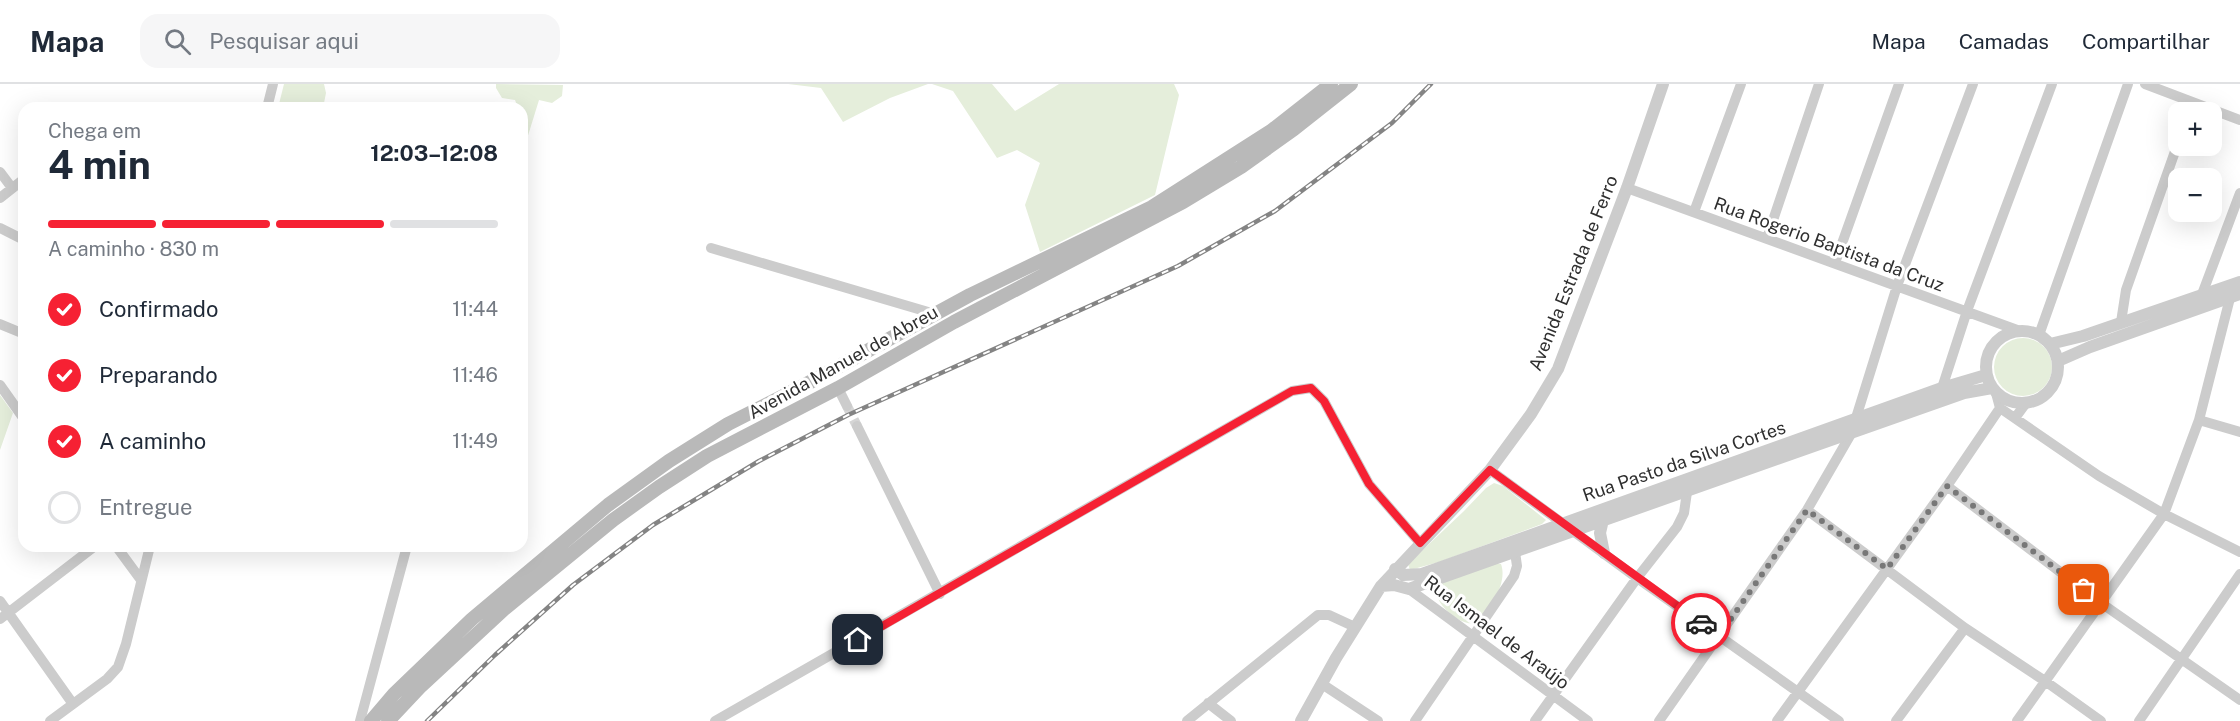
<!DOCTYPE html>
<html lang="pt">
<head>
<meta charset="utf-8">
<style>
  :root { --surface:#fff; --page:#f6f6f7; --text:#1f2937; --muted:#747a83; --line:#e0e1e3; --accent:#f62133 }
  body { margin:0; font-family:"Public Sans",sans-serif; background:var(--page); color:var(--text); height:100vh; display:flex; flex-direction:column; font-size:22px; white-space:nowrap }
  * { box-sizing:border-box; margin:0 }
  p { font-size:20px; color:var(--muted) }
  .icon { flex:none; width:33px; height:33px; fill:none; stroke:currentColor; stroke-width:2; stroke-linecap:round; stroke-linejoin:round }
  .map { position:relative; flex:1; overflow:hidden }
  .drawer { position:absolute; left:18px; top:18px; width:510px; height:450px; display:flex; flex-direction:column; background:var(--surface); border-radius:18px; box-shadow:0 6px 24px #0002 }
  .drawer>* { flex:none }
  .buttons { position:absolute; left:2168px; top:18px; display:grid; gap:12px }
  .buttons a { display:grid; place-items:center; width:54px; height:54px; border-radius:12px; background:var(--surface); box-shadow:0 6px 24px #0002; font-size:30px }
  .pin { position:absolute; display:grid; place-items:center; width:51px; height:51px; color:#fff; margin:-26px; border-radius:12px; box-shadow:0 3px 9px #0006 }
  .courier { position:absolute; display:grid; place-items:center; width:60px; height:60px; margin:-30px; border:4px solid #f62133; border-radius:50%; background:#fff; color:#222; box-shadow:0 2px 8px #0007 }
  .overview em { font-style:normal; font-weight:700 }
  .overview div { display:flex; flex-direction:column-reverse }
  .overview { display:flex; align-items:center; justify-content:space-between; height:102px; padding:0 30px }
  h1 { font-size:39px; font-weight:700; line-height:45px }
  .bar { display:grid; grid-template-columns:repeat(4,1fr); gap:9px 6px; align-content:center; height:72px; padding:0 30px }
  .bar i { height:8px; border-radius:4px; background:var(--line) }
  .bar .selected { background:var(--accent) }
  .bar p { grid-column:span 4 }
  ol { padding:0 30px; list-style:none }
  li { display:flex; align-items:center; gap:18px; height:66px }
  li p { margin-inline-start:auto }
  li .icon { padding:6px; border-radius:50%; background:var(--accent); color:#fff; stroke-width:4 }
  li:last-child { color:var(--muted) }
  li i { width:33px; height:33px; border:3px solid var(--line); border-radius:50% }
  header { display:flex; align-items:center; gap:36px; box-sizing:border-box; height:84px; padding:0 30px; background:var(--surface); border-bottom:2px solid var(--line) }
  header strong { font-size:28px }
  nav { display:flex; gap:33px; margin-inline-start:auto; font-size:21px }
  .search { width:420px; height:54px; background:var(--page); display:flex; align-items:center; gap:15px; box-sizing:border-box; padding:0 21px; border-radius:18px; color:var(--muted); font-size:22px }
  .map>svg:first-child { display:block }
  .green { fill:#e5eedb }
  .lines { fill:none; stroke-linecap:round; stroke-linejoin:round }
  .minor-tunnel { stroke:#d5d5d5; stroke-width:10; stroke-dasharray:10 5; stroke-linecap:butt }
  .minor { stroke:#ccc; stroke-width:10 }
  .tertiary { stroke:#ccc; stroke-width:12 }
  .secondary { stroke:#b9b9b9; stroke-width:14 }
  .rail-casing { stroke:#848484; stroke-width:4.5 }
  .rail { stroke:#fff; stroke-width:2; stroke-dasharray:7; stroke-linecap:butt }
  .done { stroke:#787878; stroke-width:6; stroke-dasharray:0 10.8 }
  .route { stroke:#f62133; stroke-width:8 }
  .labels { text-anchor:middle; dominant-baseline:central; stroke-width:6; stroke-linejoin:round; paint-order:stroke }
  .street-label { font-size:18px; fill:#2f2f2f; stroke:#fff }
</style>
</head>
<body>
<header>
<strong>Mapa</strong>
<div class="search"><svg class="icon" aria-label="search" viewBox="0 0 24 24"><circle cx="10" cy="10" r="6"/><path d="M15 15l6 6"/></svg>Pesquisar aqui</div>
<nav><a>Mapa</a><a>Camadas</a><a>Compartilhar</a></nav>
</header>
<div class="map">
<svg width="2240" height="637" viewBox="0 0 2240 637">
  <rect width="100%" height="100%" fill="#fff"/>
  <path class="green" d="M 284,0 L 324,0 L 326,9 L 323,24 L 278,24 Z
    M 496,0 L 563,1 L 562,12 L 552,19 L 539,16 L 522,71 L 522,24 L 518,24 L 515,16 L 502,14 L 496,4 Z
    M 788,0 L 928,0 L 890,14 L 843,38 L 821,4 Z
    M 932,0 L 992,0 L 1015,27 L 1059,0 L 1174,0 L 1179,11 L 1155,111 L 1040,168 L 1025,121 L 1040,79 L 1017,66 L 997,74 L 953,7 Z
    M1994 283a29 29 0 1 1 58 0a29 29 0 1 1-58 0Z
    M 0,311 L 13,329 L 0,366 Z
    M 1494,399 L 1503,402 L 1546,436 L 1542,440 L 1439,478 L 1410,486 L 1408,480 L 1464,427 L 1486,404 Z
    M 1495,479 L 1501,480 C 1508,499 1490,527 1474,539 C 1459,542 1429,516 1437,499 Z"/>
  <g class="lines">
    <path class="minor-tunnel" d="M 847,322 L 857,342"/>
    <path class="minor" d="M 2145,0 L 2240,36
      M 267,24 L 273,0
      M 0,88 L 12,104
      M 1627,104 L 2020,247
      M 0,114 L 24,95
      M 1694,128 L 1741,0
      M 0,144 L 24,156
      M 1767,154 L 1819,0
      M 711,164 L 935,230
      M 1835,179 L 1899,0
      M 2201,213 L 2240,109
      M 2121,238 L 2126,206 L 2178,59
      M 0,240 L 24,250
      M 2039,251 L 2128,0
      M 0,301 L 24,335
      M 838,304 L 847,322
      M 1942,304 L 1967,227 L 2052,0
      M 1996,309 L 2000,324 L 2099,392 L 2164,430 L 2240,468
      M 2015,334 L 2026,319
      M 2199,336 L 2240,348
      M 857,342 L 940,510
      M 1490,386 L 1637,494 L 1839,637
      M 1947,402 L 2101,519 L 2240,616
      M 1807,426 L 1965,544 L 2045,597 L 2101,637
      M 116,462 L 141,496
      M 1409,505 L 1588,637
      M 0,517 L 73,620
      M 0,535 L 95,462
      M 1322,600 L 1378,637
      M 1208,619 L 1231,637
      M 50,637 L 107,595 L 118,583 L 126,560 L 150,462
      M 360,637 L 407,462
      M 715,637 L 1292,307 L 1311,304 L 1324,317 L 1369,400 L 1420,459
      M 1187,637 L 1318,531 L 1329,531 L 1355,543
      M 1415,637 L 1514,492 L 1517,482 L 1515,468
      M 1535,637 L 1637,494 L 1677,443 L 1684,429 L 1687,408
      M 1659,637 L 1807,426 L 1851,350 L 1897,202 L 1973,0
      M 1777,637 L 1947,402 L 2000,324
      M 1896,637 L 1965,544
      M 2017,637 L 2164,430 L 2199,336 L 2230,214
      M 2139,637 L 2240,490"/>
    <path class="tertiary" d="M1986 283a36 36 0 1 1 72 0a36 36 0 1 1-72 0Z
      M 2050,260 L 2083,252 L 2240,198
      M 2058,277 L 2090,263 L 2240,210
      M 1603,436 L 1600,449 L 1604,469
      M 1395,485 L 1403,491 L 1422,490 L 1942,304 L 1986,291
      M 1381,502 L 1394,501 L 1409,505 C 1594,441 1779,375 1964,309 L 1992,304
      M 1301,637 L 1336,574 L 1381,502 L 1490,386 L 1531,330 L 1558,285 L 1627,104 L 1663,0"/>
    <path class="secondary" d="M 371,637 L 394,610 L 472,535 L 608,421 L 669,377 L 728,340 L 801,303 L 970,211 L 1152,123 L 1271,47 L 1331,0
      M 388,637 L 421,602 L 503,526 L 613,436 L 659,403 L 707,372 L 838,304 L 954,238 L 1183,118 L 1241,83 L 1294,45 L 1351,0"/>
    <defs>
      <path id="rail" d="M 427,637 L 495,571 L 573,501 L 653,441 L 759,377 L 848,331 L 1178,182 L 1275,127 L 1392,39 L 1431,0"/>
    </defs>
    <use href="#rail" class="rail-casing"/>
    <use href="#rail" class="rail"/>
  </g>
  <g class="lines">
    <path class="done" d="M 1701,539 L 1719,552 L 1807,426 L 1887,485 L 1947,402 L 2084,506"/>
    <path class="route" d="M 858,556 L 1292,307 L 1311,304 L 1324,317 L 1369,400 L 1420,459 L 1490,386 L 1701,539"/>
  </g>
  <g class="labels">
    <g class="street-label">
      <text transform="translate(1829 160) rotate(20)">Rua Rogerio Baptista da Cruz</text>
      <text transform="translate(1573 189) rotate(-68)">Avenida Estrada de Ferro</text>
      <text transform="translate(843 278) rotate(-29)">Avenida Manuel de Abreu</text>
      <text transform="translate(1684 377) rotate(-19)">Rua Pasto da Silva Cortes</text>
      <text transform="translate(1497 548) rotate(37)">Rua Ismael de Araújo</text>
    </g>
  </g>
</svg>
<div class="buttons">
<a>+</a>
<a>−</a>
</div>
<div class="pin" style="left:2084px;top:506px;background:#ea580c"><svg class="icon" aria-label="bag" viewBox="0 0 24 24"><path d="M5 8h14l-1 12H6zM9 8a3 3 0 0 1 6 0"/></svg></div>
<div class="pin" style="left:858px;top:556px;background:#1f2937"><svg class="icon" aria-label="home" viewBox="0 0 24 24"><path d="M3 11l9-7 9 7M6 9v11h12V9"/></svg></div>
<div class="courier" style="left:1701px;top:539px"><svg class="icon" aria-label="car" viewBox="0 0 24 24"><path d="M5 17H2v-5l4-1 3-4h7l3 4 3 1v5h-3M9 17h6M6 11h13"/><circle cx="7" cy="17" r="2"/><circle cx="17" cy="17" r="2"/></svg></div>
<section class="drawer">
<div class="overview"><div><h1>4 min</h1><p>Chega em</p></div><em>12:03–12:08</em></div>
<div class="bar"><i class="selected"></i><i class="selected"></i><i class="selected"></i><i></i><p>A caminho · 830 m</p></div>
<ol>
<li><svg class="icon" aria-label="check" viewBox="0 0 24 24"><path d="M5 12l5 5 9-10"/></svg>Confirmado<p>11:44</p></li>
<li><svg class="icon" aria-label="check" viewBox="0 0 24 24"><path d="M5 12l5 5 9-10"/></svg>Preparando<p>11:46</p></li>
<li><svg class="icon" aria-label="check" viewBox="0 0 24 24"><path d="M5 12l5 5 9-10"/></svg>A caminho<p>11:49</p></li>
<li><i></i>Entregue</li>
</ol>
</section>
</div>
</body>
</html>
